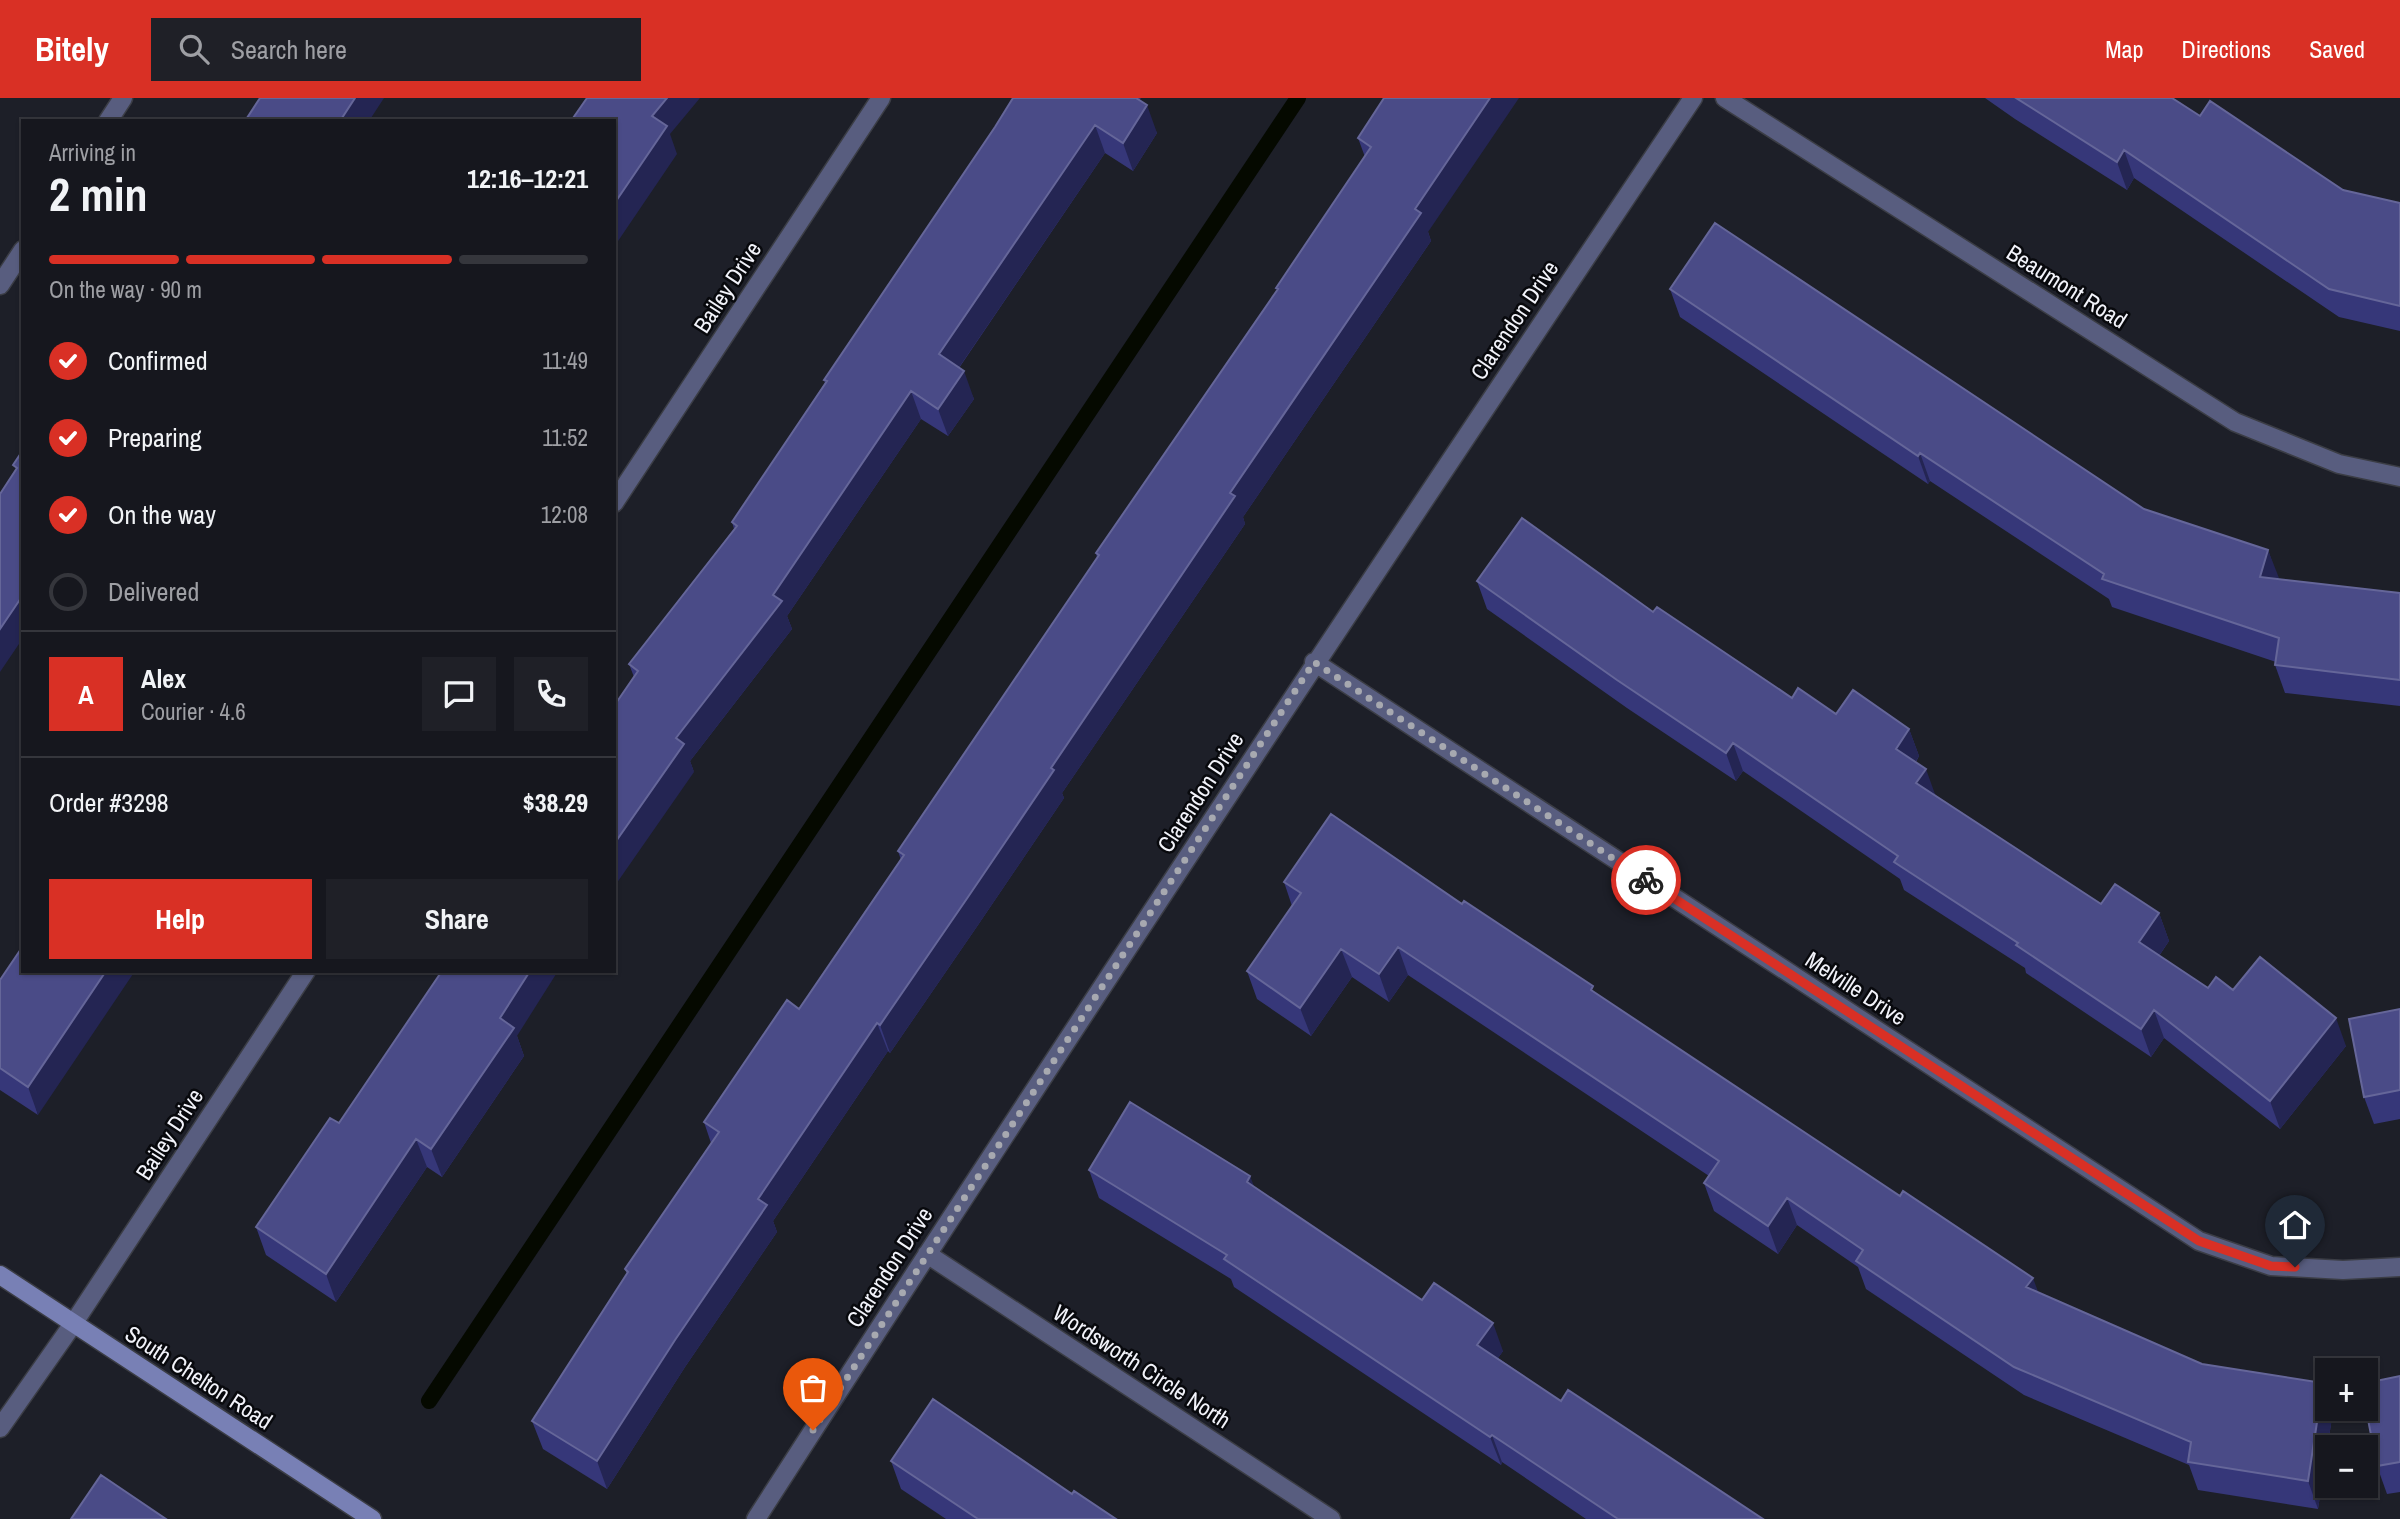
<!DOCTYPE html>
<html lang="en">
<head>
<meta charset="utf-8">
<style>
  :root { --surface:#16171e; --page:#1f2027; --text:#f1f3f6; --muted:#9e9fa4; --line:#35363c; --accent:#d93025 }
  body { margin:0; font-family:"Archivo Narrow",sans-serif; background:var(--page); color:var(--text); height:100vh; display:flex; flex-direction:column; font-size:26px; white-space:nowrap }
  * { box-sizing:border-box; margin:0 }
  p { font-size:23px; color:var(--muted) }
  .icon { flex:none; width:38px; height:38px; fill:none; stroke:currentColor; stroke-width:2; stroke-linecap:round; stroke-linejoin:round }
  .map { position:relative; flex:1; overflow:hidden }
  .details { position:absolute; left:21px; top:21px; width:595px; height:854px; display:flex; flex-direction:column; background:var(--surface); border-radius:0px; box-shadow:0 2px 5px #0004,0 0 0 2px var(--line) }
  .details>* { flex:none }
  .buttons { position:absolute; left:2315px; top:1260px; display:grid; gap:14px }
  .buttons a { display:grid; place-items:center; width:63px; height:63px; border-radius:0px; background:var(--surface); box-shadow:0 2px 5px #0004,0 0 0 2px var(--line); font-size:35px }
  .pin { position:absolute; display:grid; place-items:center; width:60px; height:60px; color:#fff; margin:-72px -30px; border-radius:50% 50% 50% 0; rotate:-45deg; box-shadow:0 0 7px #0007 }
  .pin .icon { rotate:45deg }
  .courier { position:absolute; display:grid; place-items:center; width:70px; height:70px; margin:-35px; border:5px solid #d93025; border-radius:50%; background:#fff; color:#222; box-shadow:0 2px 9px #0007 }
  .overview em { font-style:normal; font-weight:800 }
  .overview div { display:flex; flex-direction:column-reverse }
  .overview { display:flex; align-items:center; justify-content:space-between; height:119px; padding:0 28px }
  h1 { font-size:46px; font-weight:800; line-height:52px }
  .bar { display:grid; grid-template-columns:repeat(4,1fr); gap:10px 7px; align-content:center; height:84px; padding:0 28px }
  .bar i { height:9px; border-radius:5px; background:var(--line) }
  .bar .selected { background:var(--accent) }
  .bar p { grid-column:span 4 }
  .line { display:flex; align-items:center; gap:18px; padding:0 28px; border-top:2px solid var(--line) }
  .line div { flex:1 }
  .round { display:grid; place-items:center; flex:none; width:74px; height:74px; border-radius:0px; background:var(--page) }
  ol { padding:0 28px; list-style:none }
  li { display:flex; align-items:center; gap:21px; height:77px }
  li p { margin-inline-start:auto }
  li .icon { padding:7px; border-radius:50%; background:var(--accent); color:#fff; stroke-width:4 }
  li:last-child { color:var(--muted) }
  li i { width:38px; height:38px; border:4px solid var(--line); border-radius:50% }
  .button { display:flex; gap:14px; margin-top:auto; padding:14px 28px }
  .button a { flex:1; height:80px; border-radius:0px; background:var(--accent); color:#fff; font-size:28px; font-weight:800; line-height:80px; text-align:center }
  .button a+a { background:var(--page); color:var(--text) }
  header { display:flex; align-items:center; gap:42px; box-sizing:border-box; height:98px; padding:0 35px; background:var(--accent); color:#fff }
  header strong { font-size:33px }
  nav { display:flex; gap:38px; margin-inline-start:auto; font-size:24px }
  .search { width:490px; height:63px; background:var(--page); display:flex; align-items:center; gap:18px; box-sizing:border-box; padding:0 24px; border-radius:0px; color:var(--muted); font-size:26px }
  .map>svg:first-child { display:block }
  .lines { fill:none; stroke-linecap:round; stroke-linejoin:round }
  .stream { stroke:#050900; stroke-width:16 }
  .street-casing { stroke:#3b3d45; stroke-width:21 }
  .secondary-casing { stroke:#3b3d45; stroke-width:21 }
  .street { stroke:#585d7f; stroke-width:18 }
  .secondary { stroke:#7880b5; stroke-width:18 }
  .wall { fill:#363779 }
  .shaded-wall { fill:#242553 }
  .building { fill:#4a4b87; stroke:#656699; stroke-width:2 }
  .done { stroke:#a7a9b0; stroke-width:7; stroke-dasharray:0 12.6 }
  .route { stroke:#d93025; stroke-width:9 }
  .labels { text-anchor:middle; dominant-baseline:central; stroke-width:5; stroke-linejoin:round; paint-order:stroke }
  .street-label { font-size:23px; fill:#f2f3fa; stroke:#08090d }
</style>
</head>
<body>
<header>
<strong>Bitely</strong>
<div class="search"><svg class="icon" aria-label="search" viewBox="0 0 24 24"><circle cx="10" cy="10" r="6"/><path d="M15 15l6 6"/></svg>Search here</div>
<nav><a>Map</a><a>Directions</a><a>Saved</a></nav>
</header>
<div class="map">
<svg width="2400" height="1421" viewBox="0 0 2400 1421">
  <rect width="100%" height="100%" fill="#1d1f28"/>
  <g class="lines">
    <path class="stream" d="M 429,1303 L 1298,0"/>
    <defs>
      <path id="street" d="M 1725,0 L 2235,324 L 2339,366 L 2400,379
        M 108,23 L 123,0
        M 0,187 L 23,152
        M 614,405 L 881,0
        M 1314,564 L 2199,1143 L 2271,1168 L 2343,1172 L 2400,1169
        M 927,1156 L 1331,1421
        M 0,1330 L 73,1226 L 306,873
        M 756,1421 C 1063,944 1377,471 1693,0"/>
      <path id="secondary" d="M 0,1177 L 372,1421"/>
    </defs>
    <use href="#street" class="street-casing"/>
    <use href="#secondary" class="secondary-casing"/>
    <use href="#street" class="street"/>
    <use href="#secondary" class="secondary"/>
  </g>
  <path class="wall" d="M 1013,0 L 1141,0 L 1139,2 L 1157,35 L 1133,73 L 1105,55 L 959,270 L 974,301 L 948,338 L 921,321 L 787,518 L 792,531 L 690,663 L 694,674 L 634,579 L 629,566 L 734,431 L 732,424 L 825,285 L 824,282 L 995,29 Z
    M 1384,0 L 1431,143 L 1243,419 L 1245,426 L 1062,695 L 1064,700 L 978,827 L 890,955 L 888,953 L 773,1123 L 777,1134 L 685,1269 L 607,1391 L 543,1351 L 532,1323 L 627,1176 L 625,1171 L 711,1045 L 704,1024 L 799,911 L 901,762 L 898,753 L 1097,460 L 1096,455 L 1277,193 L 1276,190 L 1365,59 L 1358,40 Z
    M 1985,0 L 2172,0 L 2200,18 L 2343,92 L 2400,105 L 2400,233 L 2339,219 L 2134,80 L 2127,92 L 2015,21 Z
    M 1670,191 L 2144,411 L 2268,452 L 2278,481 L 2400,495 L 2400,608 L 2285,595 L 2275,567 L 2276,564 L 2112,509 L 2109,501 L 1930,383 L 1928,386 L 1680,219 Z
    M 1477,483 L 1653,514 L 1792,600 L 1836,616 L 1909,631 L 1919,658 L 1916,664 L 1936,698 L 2101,806 L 2159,815 L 2169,843 L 2159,858 L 2208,890 L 2233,892 L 2346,948 L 2280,1031 L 2164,940 L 2151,959 L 2026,875 L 2025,870 L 1904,792 L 1900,781 L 1743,673 L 1736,683 L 1627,610 L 1487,511 Z
    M 1284,784 L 1462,806 L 1596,895 L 2038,1195 L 2202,1266 L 2328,1311 L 2332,1311 L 2333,1313 L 2318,1411 L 2198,1392 L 2189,1367 L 2024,1297 L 1866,1191 L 1858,1169 L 1797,1127 L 1778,1156 L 1714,1113 L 1704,1085 L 1709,1078 L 1408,877 L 1389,904 L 1352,879 L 1311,938 L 1257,901 L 1247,873 L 1292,808 Z
    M 0,882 L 38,1017 L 0,992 Z
    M 2400,911 L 2400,1021 L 2374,1026 L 2364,999 Z
    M 517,938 L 524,958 L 442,1079 L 427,1069 L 336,1204 L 266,1157 L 256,1129 L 339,1025 Z
    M 1089,1072 L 1255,1089 L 1422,1202 L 1503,1253 L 1498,1260 L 1561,1303 L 1763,1421 L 1586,1421 L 1502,1364 L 1501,1367 L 1234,1189 L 1231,1181 L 1099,1100 Z
    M 2400,1278 L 2400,1394 L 2387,1396 L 2377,1368 Z
    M 891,1363 L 1072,1396 L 1116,1421 L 946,1421 L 901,1391 Z"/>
  <path class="shaded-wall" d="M 355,0 L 384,0 L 369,23 L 340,23 Z
    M 667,0 L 700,0 L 670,36 L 677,56 L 614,149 L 614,106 L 652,18 Z
    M 1490,0 L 1519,0 L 1428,134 L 1431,143 L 1243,419 L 1245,426 L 1062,695 L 1064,700 L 978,827 L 890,955 L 880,927 L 1051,670 L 1415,111 Z
    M 1147,7 L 1157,35 L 1133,73 L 1123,45 Z
    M 1095,27 L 1105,55 L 949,284 L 939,256 Z
    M 2124,52 L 2134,80 L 2127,92 L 2117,64 Z
    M 964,273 L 974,301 L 948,338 L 938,311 Z
    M 911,293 L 921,321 L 787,518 L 792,531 L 690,663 L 694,674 L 614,789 L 614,746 L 676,640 Z
    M 1920,355 L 1930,383 L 1928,386 L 1918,358 Z
    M 2268,452 L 2279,480 L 2270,506 L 2260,479 Z
    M 23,497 L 23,540 L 0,574 L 0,531 Z
    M 1909,631 L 1919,658 L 1906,679 L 1896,651 Z
    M 1733,645 L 1743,673 L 1736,683 L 1726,655 Z
    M 1926,671 L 1936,699 L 1916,685 Z
    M 2159,815 L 2169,843 L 2149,872 L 2139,844 Z
    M 1398,849 L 1408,877 L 1389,904 L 1379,876 Z
    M 1341,851 L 1352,879 L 1311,938 L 1300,910 Z
    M 106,873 L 135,873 L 38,1017 L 28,989 Z
    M 530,873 L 558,873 L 517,938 L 524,958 L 442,1079 L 431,1051 L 500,920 Z
    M 2154,912 L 2164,940 L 2151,959 L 2141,931 Z
    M 2336,920 L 2346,948 L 2280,1031 L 2270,1003 Z
    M 877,925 L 888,953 L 773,1123 L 777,1134 L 685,1269 L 607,1391 L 597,1363 L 758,1101 Z
    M 416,1041 L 427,1069 L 336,1204 L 326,1176 Z
    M 1250,1078 L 1261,1106 L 1247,1084 Z
    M 1787,1100 L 1797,1127 L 1778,1156 L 1768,1128 Z
    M 2033,1180 L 2043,1207 L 2026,1189 Z
    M 1493,1225 L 1503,1253 L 1488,1274 L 1477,1247 Z
    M 2323,1285 L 2328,1298 L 2328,1311 L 2332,1311 L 2333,1313 L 2318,1411 L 2308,1383 Z
    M 1492,1337 L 1502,1364 L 1501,1367 L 1490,1339 Z"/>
  <path class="building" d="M 260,0 L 355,0 L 340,23 L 245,23 Z
    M 587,0 L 667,0 L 652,18 L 667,28 L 614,106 L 614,23 L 571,23 Z
    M 1013,0 L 1136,0 L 1147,7 L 1123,45 L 1095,27 L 939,256 L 964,273 L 938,311 L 911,293 L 773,497 L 782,503 L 676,640 L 684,646 L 614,746 L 614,608 L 638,573 L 629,566 L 737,428 L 732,424 L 827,283 L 824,282 L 995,29 Z
    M 1384,0 L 1490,0 L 1415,111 L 1421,115 L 1230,395 L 1235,398 L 1051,670 L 1054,672 L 968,799 L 880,927 L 877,925 L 758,1101 L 767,1107 L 675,1242 L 597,1363 L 532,1323 L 628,1174 L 625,1171 L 719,1034 L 704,1024 L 787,902 L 799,911 L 904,757 L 898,753 L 1099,457 L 1096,455 L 1278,191 L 1276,190 L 1371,49 L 1358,40 Z
    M 2016,0 L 2172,0 L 2200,18 L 2210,3 L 2343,92 L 2400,105 L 2400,208 L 2329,191 L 2124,52 L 2117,64 Z
    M 1715,125 L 2144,411 L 2268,452 L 2260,479 L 2400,495 L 2400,582 L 2275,567 L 2279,540 L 2102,481 L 2104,476 L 1920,355 L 1918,358 L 1670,191 Z
    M 23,352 L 23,497 L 0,531 L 0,396 L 17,370 L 13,367 Z
    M 1522,420 L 1653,514 L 1657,509 L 1792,600 L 1798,590 L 1836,616 L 1853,592 L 1909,631 L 1896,651 L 1926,671 L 1916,685 L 2101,806 L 2115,786 L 2159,815 L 2139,844 L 2208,890 L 2216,879 L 2233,892 L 2260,859 L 2336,920 L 2270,1003 L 2154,912 L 2141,931 L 2016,847 L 2018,845 L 1894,764 L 1898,758 L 1733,645 L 1726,655 L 1617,582 L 1477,483 Z
    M 1331,716 L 1462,806 L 1464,803 L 1593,888 L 1591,892 L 1900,1098 L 1903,1093 L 2033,1180 L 2026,1189 L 2202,1266 L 2323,1285 L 2308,1383 L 2188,1364 L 2191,1344 L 2014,1269 L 1856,1163 L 1863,1152 L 1787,1100 L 1768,1128 L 1704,1085 L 1719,1063 L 1398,849 L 1379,876 L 1341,851 L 1300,910 L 1247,873 L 1301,795 L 1284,784 Z
    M 23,848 L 23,873 L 106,873 L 28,989 L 0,970 L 0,882 Z
    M 442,873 L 530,873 L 500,920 L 514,930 L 431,1051 L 416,1041 L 326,1176 L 256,1129 L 330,1020 L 339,1025 Z
    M 2400,911 L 2400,992 L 2364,999 L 2349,921 Z
    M 1130,1004 L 1250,1078 L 1247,1084 L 1422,1202 L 1434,1185 L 1493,1225 L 1477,1247 L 1561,1303 L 1568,1292 L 1763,1421 L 1618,1421 L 1492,1337 L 1490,1339 L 1224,1161 L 1227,1157 L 1089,1072 Z
    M 2400,1278 L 2400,1364 L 2377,1368 L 2366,1311 L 2366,1285 Z
    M 933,1301 L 1072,1396 L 1074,1393 L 1116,1421 L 978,1421 L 891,1363 Z
    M 101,1377 L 166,1421 L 71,1421 Z"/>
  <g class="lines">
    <path class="done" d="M 813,1332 L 1314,564 L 1646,782"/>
    <path class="route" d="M 1646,782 L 2199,1143 L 2271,1168 L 2295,1169"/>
  </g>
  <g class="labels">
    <g class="street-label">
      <text transform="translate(2067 188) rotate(32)">Beaumont Road</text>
      <text transform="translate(727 189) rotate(-57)">Bailey Drive</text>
      <text transform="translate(1514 222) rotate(-56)">Clarendon Drive</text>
      <text transform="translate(1200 694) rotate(-57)">Clarendon Drive</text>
      <text transform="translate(1856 890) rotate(33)">Melville Drive</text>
      <text transform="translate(169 1036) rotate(-57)">Bailey Drive</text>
      <text transform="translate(889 1169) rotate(-57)">Clarendon Drive</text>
      <text transform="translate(1142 1268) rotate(33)">Wordsworth Circle North</text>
      <text transform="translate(199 1279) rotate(33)">South Chelton Road</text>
    </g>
  </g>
</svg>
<div class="buttons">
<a>+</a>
<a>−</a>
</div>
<div class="pin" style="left:813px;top:1332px;background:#ea580c"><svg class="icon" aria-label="bag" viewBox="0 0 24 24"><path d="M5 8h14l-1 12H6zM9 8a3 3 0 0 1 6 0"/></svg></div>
<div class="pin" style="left:2295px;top:1169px;background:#1f2937"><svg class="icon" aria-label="home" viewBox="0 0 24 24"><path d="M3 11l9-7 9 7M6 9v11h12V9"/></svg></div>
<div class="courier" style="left:1646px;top:782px"><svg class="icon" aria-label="bike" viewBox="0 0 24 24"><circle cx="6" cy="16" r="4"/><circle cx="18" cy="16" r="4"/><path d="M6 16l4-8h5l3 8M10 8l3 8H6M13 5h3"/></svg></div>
<section class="details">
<div class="overview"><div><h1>2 min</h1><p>Arriving in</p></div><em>12:16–12:21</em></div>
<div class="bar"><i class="selected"></i><i class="selected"></i><i class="selected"></i><i></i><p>On the way · 90 m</p></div>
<ol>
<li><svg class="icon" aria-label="check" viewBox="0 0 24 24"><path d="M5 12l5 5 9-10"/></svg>Confirmed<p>11:49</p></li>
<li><svg class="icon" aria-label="check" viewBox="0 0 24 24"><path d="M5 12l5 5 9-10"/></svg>Preparing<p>11:52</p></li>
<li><svg class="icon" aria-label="check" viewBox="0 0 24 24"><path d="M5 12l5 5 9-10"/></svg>On the way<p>12:08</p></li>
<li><i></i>Delivered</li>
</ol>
<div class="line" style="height:126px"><b class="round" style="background:var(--accent);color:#fff">A</b><div><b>Alex</b><p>Courier · 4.6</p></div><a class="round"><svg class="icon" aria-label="chat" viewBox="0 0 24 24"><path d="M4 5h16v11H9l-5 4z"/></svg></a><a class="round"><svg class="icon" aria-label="phone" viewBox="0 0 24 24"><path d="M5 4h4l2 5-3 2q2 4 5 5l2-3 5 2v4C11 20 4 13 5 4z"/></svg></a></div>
<div class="line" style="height:91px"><div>Order #3298</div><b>$38.29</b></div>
<div class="button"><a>Help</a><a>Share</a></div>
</section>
</div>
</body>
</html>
